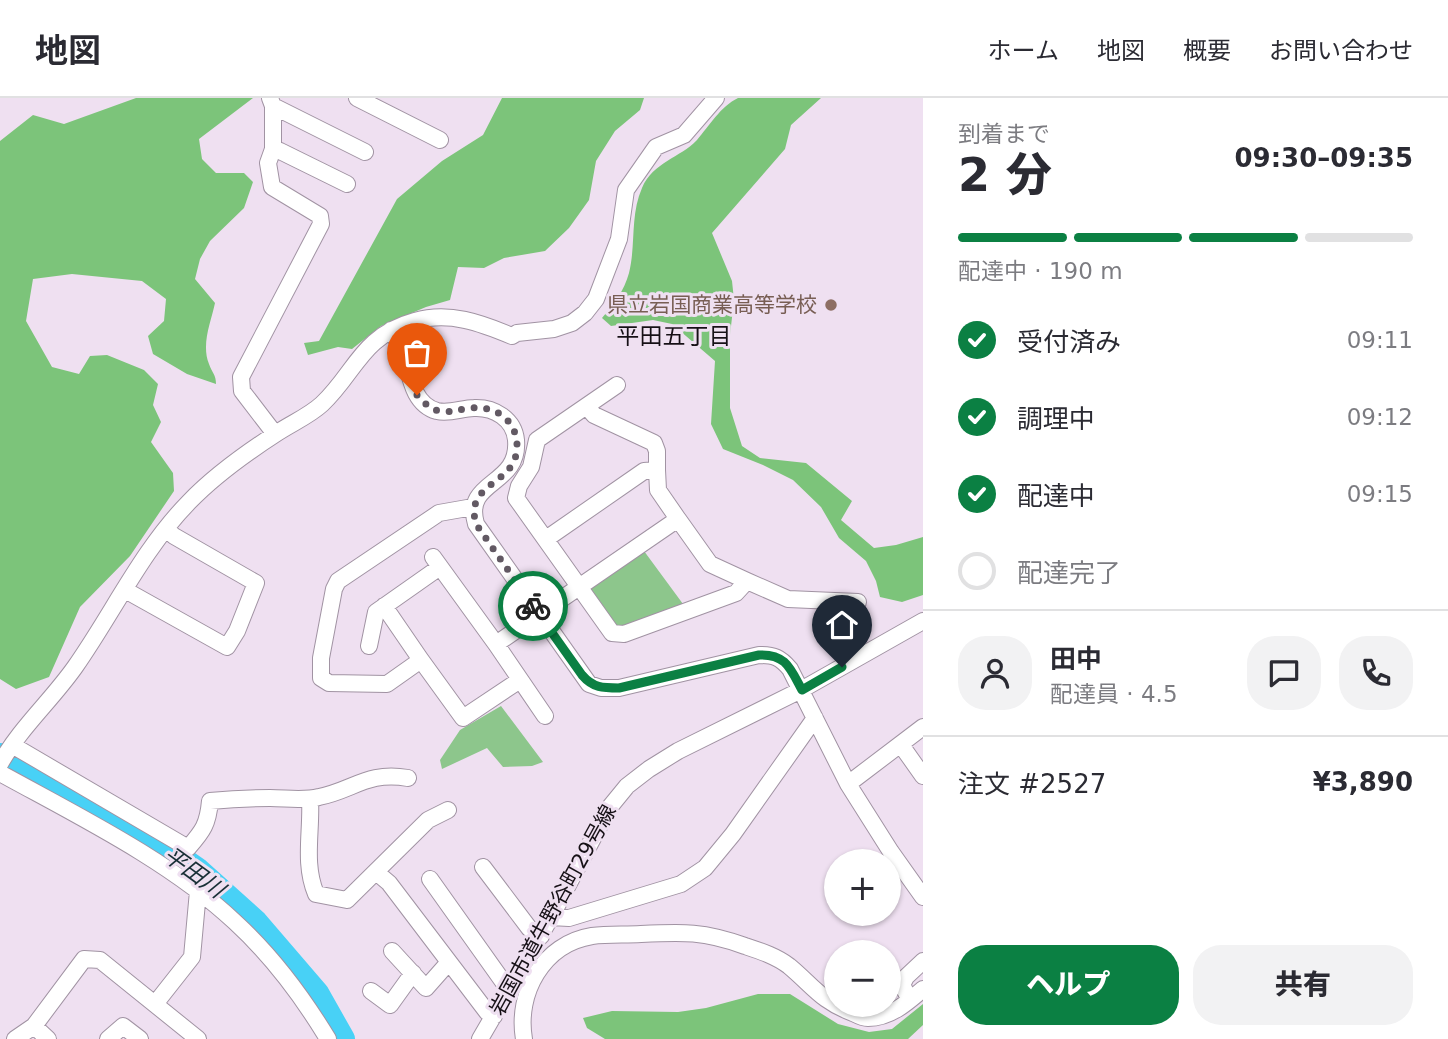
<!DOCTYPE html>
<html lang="ja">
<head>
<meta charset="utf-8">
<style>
  :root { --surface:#fff; --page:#f2f2f3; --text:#2b2b33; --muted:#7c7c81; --line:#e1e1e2; --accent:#0b8043 }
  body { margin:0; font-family:"DejaVu Sans","Noto Sans JP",sans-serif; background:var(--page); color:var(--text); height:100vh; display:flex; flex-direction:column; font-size:26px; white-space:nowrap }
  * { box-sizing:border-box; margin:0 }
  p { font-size:23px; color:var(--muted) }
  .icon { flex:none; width:38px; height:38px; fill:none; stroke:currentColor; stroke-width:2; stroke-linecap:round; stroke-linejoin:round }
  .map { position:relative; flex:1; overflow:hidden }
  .sheet { display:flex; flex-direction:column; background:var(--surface); width:525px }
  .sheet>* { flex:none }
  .fabs { position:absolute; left:824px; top:751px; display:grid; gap:14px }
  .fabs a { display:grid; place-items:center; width:77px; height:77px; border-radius:50%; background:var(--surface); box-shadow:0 2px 5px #0004; font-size:35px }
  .pin { position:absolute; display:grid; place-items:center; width:60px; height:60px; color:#fff; margin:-72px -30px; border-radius:50% 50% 50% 0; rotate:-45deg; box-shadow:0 0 7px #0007 }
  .pin .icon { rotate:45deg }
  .courier { position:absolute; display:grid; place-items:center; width:70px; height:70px; margin:-35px; border:5px solid #0b8043; border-radius:50%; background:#fff; color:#222; box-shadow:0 2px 9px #0007 }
  .headline em { font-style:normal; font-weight:800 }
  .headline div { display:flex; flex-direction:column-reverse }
  .headline { display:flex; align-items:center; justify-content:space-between; height:119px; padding:0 35px }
  h1 { font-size:46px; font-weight:800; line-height:52px }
  .bar { display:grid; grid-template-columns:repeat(4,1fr); gap:10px 7px; align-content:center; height:84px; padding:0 35px }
  .bar i { height:9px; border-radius:5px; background:var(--line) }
  .bar .selected { background:var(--accent) }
  .bar p { grid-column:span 4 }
  .line { display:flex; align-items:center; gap:18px; padding:0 35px; border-top:2px solid var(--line) }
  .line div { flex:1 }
  .round { display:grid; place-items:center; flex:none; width:74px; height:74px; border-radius:28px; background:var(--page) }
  ol { padding:0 35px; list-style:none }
  li { display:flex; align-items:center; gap:21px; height:77px }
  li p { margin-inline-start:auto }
  li .icon { padding:7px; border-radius:50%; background:var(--accent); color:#fff; stroke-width:4 }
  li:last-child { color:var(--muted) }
  li i { width:38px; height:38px; border:4px solid var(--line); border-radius:50% }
  .button { display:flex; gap:14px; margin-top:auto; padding:14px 35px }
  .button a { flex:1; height:80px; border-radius:28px; background:var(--accent); color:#fff; font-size:28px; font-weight:800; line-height:80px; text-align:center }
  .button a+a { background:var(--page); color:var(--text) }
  header { display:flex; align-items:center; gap:42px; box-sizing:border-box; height:98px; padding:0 35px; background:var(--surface); border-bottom:2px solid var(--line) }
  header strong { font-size:33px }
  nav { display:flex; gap:38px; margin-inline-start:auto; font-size:24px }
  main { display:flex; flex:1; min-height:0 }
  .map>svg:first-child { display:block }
  .green { fill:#8dc68c }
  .forest { fill:#7cc47a }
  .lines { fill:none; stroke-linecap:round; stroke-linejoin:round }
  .river { stroke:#48d1f6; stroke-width:24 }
  .minor-casing { stroke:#a193a3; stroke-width:18 }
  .minor { stroke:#fff; stroke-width:16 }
  .done { stroke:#625963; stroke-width:7; stroke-dasharray:0 12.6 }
  .route { stroke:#0b8043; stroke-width:9 }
  .education-dot { fill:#8d6e63; stroke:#efe0f1; stroke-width:2.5 }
  .labels { text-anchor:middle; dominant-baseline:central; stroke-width:6; stroke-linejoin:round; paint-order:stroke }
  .education-label { font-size:21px; fill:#785e54; stroke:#efe0f1; text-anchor:end }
  .street-label { font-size:21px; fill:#161016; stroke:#efe0f1 }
  .neighbourhood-label { font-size:23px; fill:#161016; stroke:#efe0f1 }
  .water-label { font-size:23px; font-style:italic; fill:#182f36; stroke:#efe0f1 }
</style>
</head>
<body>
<header>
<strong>地図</strong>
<nav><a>ホーム</a><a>地図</a><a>概要</a><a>お問い合わせ</a></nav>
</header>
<main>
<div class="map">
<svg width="923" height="941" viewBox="0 0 923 941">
  <rect width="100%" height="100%" fill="#efe0f1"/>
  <path class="green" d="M 644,453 L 683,506 L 622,532 L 615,530 L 590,495 L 595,483 Z
    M 501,608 L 543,664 L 532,668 L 503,669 L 487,650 L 442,671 L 440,662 L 460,632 Z"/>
  <path class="forest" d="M 136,0 L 253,0 L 199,41 L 202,61 L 216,75 L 244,75 L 253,84 L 244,110 L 210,143 L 200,161 L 195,181 L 215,205 C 211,224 201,246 209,266 C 212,275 216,276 216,286 L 187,276 L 153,256 L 148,238 L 164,223 L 166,201 L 142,183 L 72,176 L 33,181 L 26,223 L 52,269 L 79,276 L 90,258 L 107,257 L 144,272 L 158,286 L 153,307 L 161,324 L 151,344 L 173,375 L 174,393 L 130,458 L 80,509 L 49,579 L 16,591 L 0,581 L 0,43 L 33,17 L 64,26 Z
    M 502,0 L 644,0 L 640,12 L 615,33 L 596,63 L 589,102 L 569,130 L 545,153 L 504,160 L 484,170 L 458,169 L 450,202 L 426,209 L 381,228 L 352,251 L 338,249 L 308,257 L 304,245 L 319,243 L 397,101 L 442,63 L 483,37 Z
    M 738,0 L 821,0 L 791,27 L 785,51 L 712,135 L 732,183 L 734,202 L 730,237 L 730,310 L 742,348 L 760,360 L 806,365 L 852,403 L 841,422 L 874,450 L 896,447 L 923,439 L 923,497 L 902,504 L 880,499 L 876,483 L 866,463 L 839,440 L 821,409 L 793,382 L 763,367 L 723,351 L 711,326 L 715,263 L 672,226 L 653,222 L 611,228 L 602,220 C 614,206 624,193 629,175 C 636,147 630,117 642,90 C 653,64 680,60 697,42 C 709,28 721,8 738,0 Z
    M 758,896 L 790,896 L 838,926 L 869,934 L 892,931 L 923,906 L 923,927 L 908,941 L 605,941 L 587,930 L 583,920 L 612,913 L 678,914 L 706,910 Z"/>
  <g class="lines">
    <path class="river" d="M 0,657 L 93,707 L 164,748 L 197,771 L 256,824 L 317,895 L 343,941"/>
    <defs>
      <path id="minor" d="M 270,0 L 273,8 L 273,51 L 280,53 L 347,86
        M 357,0 L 440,42
        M 273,8 L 365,54
        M 273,51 L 268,65 L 272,89 L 320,118 L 321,126 L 241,279 L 242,293 L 275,336
        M 391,232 C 395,240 401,247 404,256 C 410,276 412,306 437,313 C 450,316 462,310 474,310 C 494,309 514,321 516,342 C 520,389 463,381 476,426 L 589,586 L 601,590 L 619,590 L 759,557 C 774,557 780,559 790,571 L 848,686 L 891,754 L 923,799
        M 617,287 L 537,342 L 531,369 L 519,388 L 516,400 L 612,535 L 624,536 L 736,495 L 747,483
        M 657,372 L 658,392 L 678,421
        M 546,441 L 644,373 L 657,372 L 657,353 L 654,345 L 594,317 L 587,309
        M 433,459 L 496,546 L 545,618
        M 125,492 L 227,549 L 237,533 L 256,485 L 174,438 L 166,431
        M 384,508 L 421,562 L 387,586 L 329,585 L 321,580 L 321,560 L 334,491 L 338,483 L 439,415 L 473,409
        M 496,546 L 678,421 L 710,466 L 747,483 L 788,501 L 858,504
        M 369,548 L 376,514 L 440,469
        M 421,562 L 463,620 L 520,582
        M 12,647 L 188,750 C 203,733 208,726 210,703 C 230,701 250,700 270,700 C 286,700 304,703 319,699 C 354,692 367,673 408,680
        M 901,647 L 923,678
        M 0,666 C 20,630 51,603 75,569 C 113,515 142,452 189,404 C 215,377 246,355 277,335 C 292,325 309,318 322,306 C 356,274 361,238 415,223 C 449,213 481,225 512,238 L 517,235 L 554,231 L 572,225 L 585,215 L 596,201 L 619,141 L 626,92 L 656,49 L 684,37 L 716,0
        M 0,675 C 78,718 170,763 235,824 C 272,858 302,898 328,941
        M 848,686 L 923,629
        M 310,701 C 312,733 303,765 316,796 L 347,802 L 428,722 L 448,712
        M 483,769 L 529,830 L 541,838
        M 376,774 L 389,785 L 487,914 L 494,918
        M 430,781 L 504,885 L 511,889
        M 551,819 L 569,820 L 681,786 L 705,770 L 733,736 L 815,620
        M 392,853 L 426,890 L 449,864
        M 371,893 L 390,907 L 413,875
        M 910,902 L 902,887 L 906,879 L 923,863
        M 155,906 L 192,859 L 198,793
        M 34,928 L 48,941
        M 15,941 L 34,928 L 84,861 L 100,862 L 198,941
        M 108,941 L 123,928 L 140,941
        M 480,941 L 551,819 L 609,710 L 627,688 L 649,671 L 678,653 L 801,592 L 923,523
        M 524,941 C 516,895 543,846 592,838 C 608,836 625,837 641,836 C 683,834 704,833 745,848 C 760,853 776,858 789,868 C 813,888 821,903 853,915 C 857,917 863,920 868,920 C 890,920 907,905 923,891"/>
    </defs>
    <use href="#minor" class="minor-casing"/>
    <use href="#minor" class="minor"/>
  </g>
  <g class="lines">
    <path class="done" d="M 417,297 C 424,304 429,311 439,313 C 451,315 460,311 471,310 C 497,307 518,324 517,350 C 515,388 464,384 476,426 L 533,508"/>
    <path class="route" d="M 533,508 L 582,577 C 593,590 603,590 619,590 L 759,557 C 786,556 790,570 802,592 L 842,569"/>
  </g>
  <circle class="education-dot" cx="831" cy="207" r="7"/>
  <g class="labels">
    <g class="education-label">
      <text x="817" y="207">県立岩国商業高等学校</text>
    </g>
    <g class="street-label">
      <text transform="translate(553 812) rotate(-61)">岩国市道牛野谷町29号線</text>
    </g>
    <g class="neighbourhood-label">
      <text x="674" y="238">平田五丁目</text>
    </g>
    <g class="water-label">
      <text transform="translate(194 774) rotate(36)">平田川</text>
    </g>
  </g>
</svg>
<div class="fabs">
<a>+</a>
<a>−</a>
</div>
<div class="pin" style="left:417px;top:297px;background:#ea580c"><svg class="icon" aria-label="bag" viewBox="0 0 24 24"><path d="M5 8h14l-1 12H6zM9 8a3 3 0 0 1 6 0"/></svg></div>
<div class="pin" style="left:842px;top:569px;background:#1f2937"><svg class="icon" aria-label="home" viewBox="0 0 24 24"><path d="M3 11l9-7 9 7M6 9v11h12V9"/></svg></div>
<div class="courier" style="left:533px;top:508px"><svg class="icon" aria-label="bike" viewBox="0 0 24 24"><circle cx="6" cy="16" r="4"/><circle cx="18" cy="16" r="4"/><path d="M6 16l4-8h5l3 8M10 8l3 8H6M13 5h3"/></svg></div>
</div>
<section class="sheet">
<div class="headline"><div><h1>2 分</h1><p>到着まで</p></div><em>09:30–09:35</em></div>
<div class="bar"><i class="selected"></i><i class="selected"></i><i class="selected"></i><i></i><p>配達中 · 190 m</p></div>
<ol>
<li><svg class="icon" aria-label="check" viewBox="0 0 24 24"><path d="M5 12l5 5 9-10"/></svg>受付済み<p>09:11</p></li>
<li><svg class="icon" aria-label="check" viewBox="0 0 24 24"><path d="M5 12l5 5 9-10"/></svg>調理中<p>09:12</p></li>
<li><svg class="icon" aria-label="check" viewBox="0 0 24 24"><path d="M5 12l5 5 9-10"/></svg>配達中<p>09:15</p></li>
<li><i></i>配達完了</li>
</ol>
<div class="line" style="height:126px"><a class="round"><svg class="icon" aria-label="person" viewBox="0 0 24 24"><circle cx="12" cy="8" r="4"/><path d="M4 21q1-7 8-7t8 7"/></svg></a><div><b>田中</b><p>配達員 · 4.5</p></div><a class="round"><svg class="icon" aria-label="chat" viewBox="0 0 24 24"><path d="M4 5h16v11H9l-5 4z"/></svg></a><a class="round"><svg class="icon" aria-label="phone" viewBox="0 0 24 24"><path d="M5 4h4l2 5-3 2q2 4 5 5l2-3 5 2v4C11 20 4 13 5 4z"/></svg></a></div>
<div class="line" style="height:91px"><div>注文 #2527</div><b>¥3,890</b></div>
<div class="button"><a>ヘルプ</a><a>共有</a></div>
</section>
</main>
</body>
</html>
